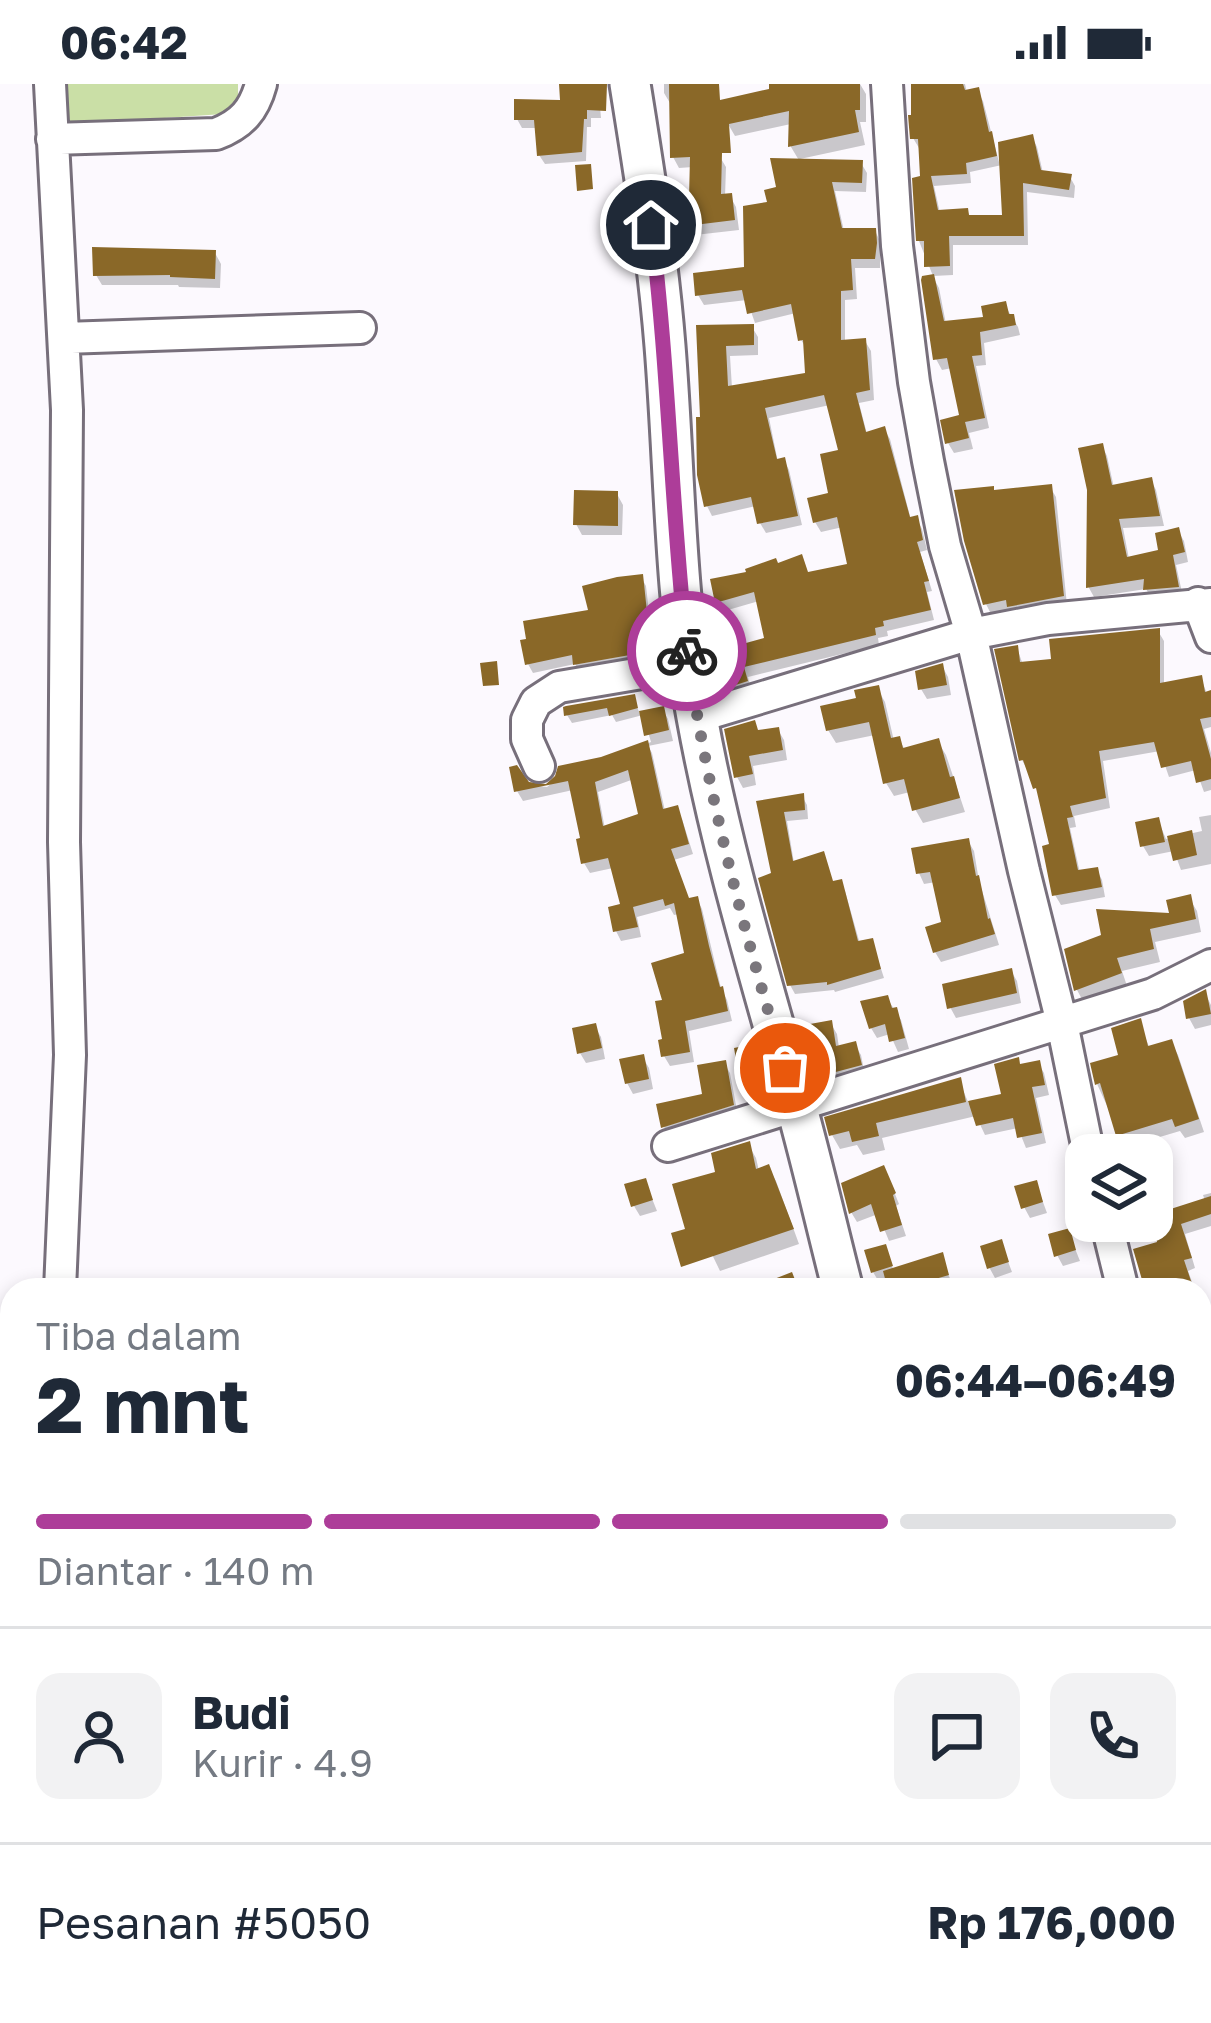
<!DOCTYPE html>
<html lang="id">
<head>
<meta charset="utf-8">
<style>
  :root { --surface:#fff; --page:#f2f2f3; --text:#1f2937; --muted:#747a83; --line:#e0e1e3; --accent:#ad3d99 }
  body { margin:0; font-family:"Golos Text",sans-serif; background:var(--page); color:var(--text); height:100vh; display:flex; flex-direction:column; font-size:45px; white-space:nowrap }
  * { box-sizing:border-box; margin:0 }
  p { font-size:39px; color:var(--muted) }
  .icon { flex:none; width:66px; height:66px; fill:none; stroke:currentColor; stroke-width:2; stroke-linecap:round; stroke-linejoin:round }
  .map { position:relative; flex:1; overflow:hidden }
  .sheet { position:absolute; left:0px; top:1194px; width:1212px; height:747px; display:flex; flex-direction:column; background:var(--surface); border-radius:36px 36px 0 0; box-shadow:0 6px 18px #0003 }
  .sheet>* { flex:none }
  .tools { position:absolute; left:1065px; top:1050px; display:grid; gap:24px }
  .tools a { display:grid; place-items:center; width:108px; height:108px; border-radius:24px; background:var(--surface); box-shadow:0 6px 18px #0003; font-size:60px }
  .pin { position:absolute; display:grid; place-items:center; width:102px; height:102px; color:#fff; margin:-51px; border:6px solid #fff; border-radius:50%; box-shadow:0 3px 12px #0007 }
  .courier { position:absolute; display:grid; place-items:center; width:120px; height:120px; margin:-60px; border:9px solid #ad3d99; border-radius:50%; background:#fff; color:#222; box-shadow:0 3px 15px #0007 }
  .overview em { font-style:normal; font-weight:700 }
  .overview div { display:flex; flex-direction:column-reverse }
  .overview { display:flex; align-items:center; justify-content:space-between; height:204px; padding:0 36px }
  h1 { font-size:78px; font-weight:700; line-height:90px }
  .bar { display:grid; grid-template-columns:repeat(4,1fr); gap:18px 12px; align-content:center; height:144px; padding:0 36px }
  .bar i { height:15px; border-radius:9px; background:var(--line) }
  .bar .selected { background:var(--accent) }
  .bar p { grid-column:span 4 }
  .line { display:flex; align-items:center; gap:30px; padding:0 36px; border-top:3px solid var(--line) }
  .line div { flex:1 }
  .round { display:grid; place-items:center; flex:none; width:126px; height:126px; border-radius:24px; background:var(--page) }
  .status { display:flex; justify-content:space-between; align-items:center; height:84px; padding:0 60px; background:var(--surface); direction:ltr }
  .status svg { height:33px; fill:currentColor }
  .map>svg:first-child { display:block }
  .green { fill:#cadfa6 }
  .shadow { fill:#0003; fill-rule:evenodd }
  .building { fill:#8a6828; fill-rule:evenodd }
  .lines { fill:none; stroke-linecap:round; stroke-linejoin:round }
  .minor-casing { stroke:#776f7b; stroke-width:36 }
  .major-casing { stroke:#776f7b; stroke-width:45 }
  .minor { stroke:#fff; stroke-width:30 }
  .major { stroke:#fff; stroke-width:39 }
  .done { stroke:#7a767c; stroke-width:12; stroke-dasharray:0 21.6 }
  .route { stroke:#ad3d99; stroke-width:15 }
</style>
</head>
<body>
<div class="status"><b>06:42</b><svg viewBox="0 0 49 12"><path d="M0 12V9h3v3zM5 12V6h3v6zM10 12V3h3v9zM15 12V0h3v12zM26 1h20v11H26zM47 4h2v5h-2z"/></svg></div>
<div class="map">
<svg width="1211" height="1939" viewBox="0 0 1211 1939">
  <rect width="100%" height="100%" fill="#fcf9fe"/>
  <path class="green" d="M 60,0 L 238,0 L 238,29 L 61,41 Z"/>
  <path class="shadow" d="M 562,0 L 598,0 L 601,34 L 591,34 L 591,43 L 587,43 L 586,77 L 545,80 L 539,71 L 538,44 L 522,44 L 517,35 L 563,19 Z
    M 664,0 L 701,0 L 720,73 L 726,83 L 725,113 L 730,112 L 736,123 L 739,146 L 695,151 L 689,141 L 693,83 L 679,84 L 673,73 L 670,19 L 664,9 Z
    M 772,0 L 860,0 L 866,10 L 866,38 L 860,38 L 865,61 L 800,75 L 861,79 L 867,89 L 866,108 L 835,107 L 844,147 L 875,147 L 880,157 L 880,184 L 855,184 L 857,215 L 845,216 L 845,259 L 865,257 L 871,267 L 874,316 L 859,319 L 867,350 L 884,345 L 890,355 L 911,436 L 917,435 L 922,445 L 927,466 L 920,468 L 932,507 L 927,508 L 934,536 L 887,547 L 888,552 L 878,554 L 879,561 L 748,593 L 751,607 L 732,613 L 717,589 L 718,521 L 714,497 L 808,491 L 851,483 L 843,443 L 821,448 L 815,438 L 832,412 L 841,368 L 830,321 L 769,334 L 778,378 L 784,376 L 789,386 L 802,441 L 766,449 L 760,439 L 756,422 L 712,432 L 707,422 L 699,244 L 752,243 L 758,253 L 758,271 L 730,272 L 732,304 L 808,292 L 807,265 L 801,256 L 796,229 L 755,239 L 747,216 L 704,221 L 698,211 L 747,186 L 770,121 L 800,78 L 791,63 L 791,40 L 735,52 L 728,40 L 772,7 ZM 759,517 L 767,556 L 730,566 L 721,528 Z
    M 917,0 L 965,0 L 967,9 L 977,7 L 983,17 L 999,78 L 1032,53 L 1037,63 L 1043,89 L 1070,93 L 1075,102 L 1074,114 L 1027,108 L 1028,161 L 953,161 L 953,191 L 933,192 L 919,157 L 924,94 L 919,64 L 913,54 ZM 1002,81 L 1005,134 L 971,134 L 967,127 L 940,129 L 934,102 L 971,99 L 970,88 Z
    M 215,169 L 221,180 L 220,204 L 179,203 L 178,201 L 102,201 L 96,191 Z
    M 933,193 L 939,204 L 946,240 L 987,235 L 1004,220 L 1018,243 L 1020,251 L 984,259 L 986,281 L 976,282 L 989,344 L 969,349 L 973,365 L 954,369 L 948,359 L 963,334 L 952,284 L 942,286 L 936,275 Z
    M 1102,362 L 1107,372 L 1114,404 L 1151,396 L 1156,406 L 1164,442 L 1123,444 L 1129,475 L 1162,468 L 1178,447 L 1184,457 L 1188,478 L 1176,481 L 1183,513 L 1152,515 L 1146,505 L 1094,513 L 1089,504 Z
    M 1050,403 L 1056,413 L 1067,521 L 1016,531 L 1012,526 L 991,530 L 986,520 L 995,409 Z
    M 617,410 L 623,421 L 622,451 L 582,451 L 576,440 Z
    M 641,493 L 646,502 L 651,546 L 644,547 L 650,577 L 581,589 L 575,580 L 533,589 L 528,580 L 591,528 Z
    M 1158,547 L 1164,557 L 1164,601 L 1201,594 L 1207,610 L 1211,609 L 1211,643 L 1204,645 L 1211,669 L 1211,706 L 1204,708 L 1196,686 L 1169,693 L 1160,667 L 1103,677 L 1110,724 L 1074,732 L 1076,743 L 1070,744 L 1080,789 L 1097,786 L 1102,796 L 1105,813 L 1061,821 L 1055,811 L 1052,763 L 1042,713 L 1022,676 L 1017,564 L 1023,581 L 1055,578 Z
    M 942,582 L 948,593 L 951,611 L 927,615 L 921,605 Z
    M 877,604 L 885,618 L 894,657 L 899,655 L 905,666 L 938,658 L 946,671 L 965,728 L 923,739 L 915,725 L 910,708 L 894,712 L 886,699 L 875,651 L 836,659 L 828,646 L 859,617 Z
    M 633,613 L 640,630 L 662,625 L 668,635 L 673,657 L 648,662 L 652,669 L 665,727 L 676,725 L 682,735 L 693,770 L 674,776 L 689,817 L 697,815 L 702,825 L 721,904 L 727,916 L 732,937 L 689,947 L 694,978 L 670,982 L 664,972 L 666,918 L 688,871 L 679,830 L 674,831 L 670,824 L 637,833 L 641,853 L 621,857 L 616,847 L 624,823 L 613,784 L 590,789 L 584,779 L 584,757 L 573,706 L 523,717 L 517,707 L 527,701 L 547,703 L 558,694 L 651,658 L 643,631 L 616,638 L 612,631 L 572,639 L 567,631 ZM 634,695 L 641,732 L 605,745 L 598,708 Z
    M 778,646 L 784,656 L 787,676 L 753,682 L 756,701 L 743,704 L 737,693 L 759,649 Z
    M 802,712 L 807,721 L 808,735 L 787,737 L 794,779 L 834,800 L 840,798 L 845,807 L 860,860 L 872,857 L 884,894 L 835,908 L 834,906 L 795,910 L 790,901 L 774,791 L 759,719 Z
    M 1211,731 L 1211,780 L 1181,786 L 1174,767 L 1149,772 L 1143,762 L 1158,736 L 1166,755 L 1202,747 L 1199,733 Z
    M 968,757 L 974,767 L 979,797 L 999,861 L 941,878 L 935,868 L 945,840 L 936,798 L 924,800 L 919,789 Z
    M 1189,814 L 1197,827 L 1201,848 L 1155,858 L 1160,878 L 1122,887 L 1127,902 L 1084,919 L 1077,906 L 1067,867 L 1172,832 Z
    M 1011,887 L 1017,897 L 1021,919 L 956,934 L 950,923 Z
    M 1205,909 L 1211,921 L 1211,941 L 1195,945 L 1189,934 Z
    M 887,914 L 901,936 L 909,965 L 898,968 L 890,950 L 877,954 L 871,944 Z
    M 1139,938 L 1150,965 L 1171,958 L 1178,971 L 1204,1048 L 1185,1054 L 1180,1047 L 1126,1063 L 1097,1000 L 1121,973 Z
    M 831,940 L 837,950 L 839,964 L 855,961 L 861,971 L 865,991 L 822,1003 L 816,993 Z
    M 595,943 L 601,953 L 605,975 L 586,979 L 580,969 Z
    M 643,974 L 649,984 L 653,1005 L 633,1010 L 627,999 Z
    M 724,979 L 730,989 L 738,1032 L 670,1053 L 664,1043 L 705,1012 Z
    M 1038,979 L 1044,989 L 1049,1011 L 1036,1014 L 1046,1059 L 1026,1064 L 1018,1044 L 985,1051 L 976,1032 L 882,1054 L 885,1066 L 863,1071 L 857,1061 L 840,1065 L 832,1051 L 959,997 L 969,1020 L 1004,1013 L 1021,983 Z
    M 748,1060 L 756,1074 L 759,1087 L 768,1083 L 776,1097 L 799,1160 L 720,1187 L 705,1156 L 718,1090 Z
    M 889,1095 L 899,1120 L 896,1122 L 906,1152 L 889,1157 L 878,1130 L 857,1138 L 851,1128 Z
    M 645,1097 L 657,1127 L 640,1132 L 634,1122 Z
    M 1036,1099 L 1047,1129 L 1030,1134 L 1024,1123 Z
    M 1211,1109 L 1211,1142 L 1185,1150 L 1195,1184 L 1188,1187 L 1195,1206 L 1145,1206 L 1161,1160 L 1153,1133 L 1205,1117 L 1203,1111 Z
    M 1068,1147 L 1080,1177 L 1063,1182 L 1057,1171 Z
    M 1001,1159 L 1012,1188 L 995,1194 L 989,1183 Z
    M 884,1163 L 894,1187 L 941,1172 L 953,1202 L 938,1206 L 892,1206 L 888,1195 L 879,1198 L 873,1188 Z
    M 1200,1220 L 1209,1243 L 1200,1246 Z
    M 1207,1300 L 1211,1307 L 1211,1332 L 1208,1333 L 1211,1338 L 1211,1427 L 1200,1423 L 1200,1303 Z
    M 1200,1620 L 1211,1648 L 1200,1651 Z
    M 1211,1749 L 1211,1939 L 1207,1939 L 1200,1923 L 1200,1753 Z
    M 513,1929 L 534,1929 L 536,1934 L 552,1929 L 731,1929 L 734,1935 L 732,1939 L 516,1939 Z
    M 770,1929 L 851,1929 L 836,1935 L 838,1939 L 774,1939 Z
    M 941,1929 L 969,1929 L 973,1939 L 938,1939 L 937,1935 L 943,1933 Z
    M 1089,1929 L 1129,1929 L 1133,1939 L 1063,1939 L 1063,1937 Z"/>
  <path class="building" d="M 559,0 L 607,0 L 606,27 L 587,26 L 587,35 L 584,35 L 582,68 L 537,72 L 534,36 L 514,36 L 514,15 L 560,16 Z
    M 669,0 L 719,0 L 720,16 L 769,5 L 769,0 L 860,0 L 860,26 L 855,26 L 859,48 L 788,63 L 789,27 L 729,40 L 731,69 L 722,69 L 721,110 L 732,109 L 735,136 L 686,142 L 683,114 L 689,114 L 690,73 L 670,74 Z
    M 911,0 L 963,0 L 965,6 L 979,3 L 989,48 L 992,47 L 997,72 L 966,79 L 967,90 L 931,92 L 938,126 L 968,124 L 969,131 L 1002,131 L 998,58 L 1033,50 L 1041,86 L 1072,90 L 1069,106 L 1023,99 L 1024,152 L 949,152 L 950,182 L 924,183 L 924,157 L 916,157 L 912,94 L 920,92 L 918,55 L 910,55 L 908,31 L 911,31 Z
    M 770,74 L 863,76 L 862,99 L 832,98 L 842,144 L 876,144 L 877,159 L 875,175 L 851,175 L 853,206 L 841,207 L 841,256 L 866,254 L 870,306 L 856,309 L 866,348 L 885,342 L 910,433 L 918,431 L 923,456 L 917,458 L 929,497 L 924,498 L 931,526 L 883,537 L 884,542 L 875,544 L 876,551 L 744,583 L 748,597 L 723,605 L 720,589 L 714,590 L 708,538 L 706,521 L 715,519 L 710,495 L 746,488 L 745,485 L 776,474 L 778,479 L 802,470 L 808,488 L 847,480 L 837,433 L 813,439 L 807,414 L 828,409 L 820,370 L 838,366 L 824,311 L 765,324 L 777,375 L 785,373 L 798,432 L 757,440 L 751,413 L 704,423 L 697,391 L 696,333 L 700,333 L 696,241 L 754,240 L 754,261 L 726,262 L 728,302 L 805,289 L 803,256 L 798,257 L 791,220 L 747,230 L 742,206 L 695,212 L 693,189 L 744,183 L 743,122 L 767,118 L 764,106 L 776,103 ZM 754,508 L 764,554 L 728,564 L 718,518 L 715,519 Z
    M 591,80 L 593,105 L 577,107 L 575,81 Z
    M 92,163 L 216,166 L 215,195 L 170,193 L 170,191 L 93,192 Z
    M 934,190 L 944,237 L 983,233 L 981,222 L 1006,217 L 1009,230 L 1014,230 L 1016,241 L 980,248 L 982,271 L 972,272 L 985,334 L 965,338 L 969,354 L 945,360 L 940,336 L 959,331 L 947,274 L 933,276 L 921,196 L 922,192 Z
    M 1103,359 L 1112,401 L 1152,393 L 1160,432 L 1119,435 L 1127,473 L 1158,466 L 1155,449 L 1179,443 L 1185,468 L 1173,471 L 1179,503 L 1143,506 L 1144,495 L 1086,504 L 1087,406 L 1078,364 Z
    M 1052,400 L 1064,512 L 1007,523 L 1006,516 L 983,521 L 964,457 L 954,406 L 994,402 L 994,406 Z
    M 574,406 L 618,407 L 618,442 L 573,441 Z
    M 643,490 L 648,538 L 641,538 L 647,568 L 573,581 L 572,571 L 525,581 L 520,556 L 526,555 L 523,537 L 588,526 L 582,502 L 617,493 Z
    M 1160,544 L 1160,599 L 1202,591 L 1205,608 L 1211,606 L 1211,633 L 1200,635 L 1211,675 L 1211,695 L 1196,699 L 1191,677 L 1161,684 L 1154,658 L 1099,667 L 1106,714 L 1070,722 L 1073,733 L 1067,734 L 1078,786 L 1098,783 L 1102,803 L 1052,812 L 1042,762 L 1049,760 L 1036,704 L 1033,705 L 1023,676 L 1019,677 L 994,565 L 1018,561 L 1020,578 L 1051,575 L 1049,555 Z
    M 497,577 L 499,601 L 483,602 L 480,579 Z
    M 943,579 L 947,601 L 918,606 L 915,587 Z
    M 879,601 L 891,654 L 900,652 L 903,664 L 939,654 L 950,693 L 954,692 L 960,714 L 912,727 L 904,695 L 883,700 L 869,638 L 826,647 L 820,622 L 856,614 L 854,606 Z
    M 635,610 L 638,624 L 609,632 L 607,624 L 564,632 L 563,623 L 566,622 Z
    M 664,622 L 669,646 L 644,652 L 639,627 Z
    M 755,636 L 758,646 L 779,643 L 783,666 L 749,672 L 753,690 L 734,694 L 724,645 Z
    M 648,656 L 663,725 L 678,721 L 689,760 L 671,765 L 689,814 L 698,812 L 709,862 L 720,903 L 723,902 L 728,927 L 685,937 L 690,968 L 661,973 L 658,956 L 662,955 L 655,917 L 662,916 L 651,879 L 684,869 L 674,819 L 665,822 L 663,815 L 633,823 L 638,843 L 613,848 L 608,823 L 620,820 L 608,774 L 581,780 L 576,755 L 580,754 L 568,697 L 514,708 L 509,683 L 517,681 L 529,698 L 546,700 L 555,692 L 558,682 L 601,673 ZM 628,686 L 638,730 L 603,742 L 595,698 Z
    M 804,709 L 805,726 L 784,728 L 793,777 L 824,767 L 833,797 L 842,795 L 858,857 L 873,854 L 881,885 L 827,901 L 827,898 L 787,902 L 758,794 L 771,789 L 756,717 Z
    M 1159,733 L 1165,758 L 1140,763 L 1135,738 Z
    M 1192,746 L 1197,771 L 1173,777 L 1167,752 Z
    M 969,754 L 976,792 L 979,791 L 988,835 L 990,834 L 995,850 L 933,869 L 925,843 L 941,838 L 930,788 L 916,790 L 911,764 Z
    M 1191,810 L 1196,835 L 1150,845 L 1154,865 L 1117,874 L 1122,889 L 1074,907 L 1064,865 L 1101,851 L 1096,825 L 1169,829 L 1166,816 Z
    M 1012,884 L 1017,909 L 947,925 L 942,900 Z
    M 1206,905 L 1211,930 L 1186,935 L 1183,917 Z
    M 888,911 L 892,924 L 897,923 L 905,954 L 889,958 L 885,940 L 869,945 L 860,917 Z
    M 1141,934 L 1148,962 L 1172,955 L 1199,1035 L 1175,1043 L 1172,1035 L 1116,1052 L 1100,999 L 1095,1001 L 1090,979 L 1118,971 L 1111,944 Z
    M 832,936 L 836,962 L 856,957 L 862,981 L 813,994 L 799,942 Z
    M 596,939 L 602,964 L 577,970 L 572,944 Z
    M 754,960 L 757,977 L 737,981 L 734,964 Z
    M 644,970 L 649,995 L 625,1000 L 619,975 Z
    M 1019,973 L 1020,980 L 1040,976 L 1045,1001 L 1032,1003 L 1042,1049 L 1017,1054 L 1013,1034 L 976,1042 L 968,1017 L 1001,1010 L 994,980 Z
    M 726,976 L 734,1021 L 661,1044 L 656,1020 L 702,1010 L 697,981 Z
    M 961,993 L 966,1018 L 876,1039 L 879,1052 L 852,1058 L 849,1047 L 829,1052 L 824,1033 Z
    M 750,1057 L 756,1085 L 769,1080 L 794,1145 L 681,1183 L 671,1149 L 685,1145 L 672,1100 L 715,1088 L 711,1069 Z
    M 884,1081 L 896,1109 L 893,1111 L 902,1141 L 880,1148 L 871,1120 L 849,1130 L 841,1099 Z
    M 646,1094 L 653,1116 L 631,1123 L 624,1100 Z
    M 1037,1096 L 1043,1118 L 1021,1125 L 1014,1102 Z
    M 1211,1112 L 1211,1130 L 1181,1140 L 1192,1174 L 1184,1176 L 1194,1206 L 1145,1206 L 1133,1165 L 1157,1158 L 1152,1131 Z
    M 1070,1144 L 1076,1166 L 1054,1173 L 1048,1150 Z
    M 1002,1155 L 1009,1178 L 987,1185 L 980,1162 Z
    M 886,1160 L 893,1182 L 871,1189 L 864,1166 Z
    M 943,1168 L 949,1191 L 911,1202 L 913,1206 L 888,1206 L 883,1187 Z
    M 792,1188 L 799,1206 L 749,1206 L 749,1205 Z"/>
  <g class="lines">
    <defs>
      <path id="minor" d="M 50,0 L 67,326 L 64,758 L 70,971 L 60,1206
        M 887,0 L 897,162 L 914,298 L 928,377 L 945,462 L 971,550 L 1024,787 L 1062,939 L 1089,1071
        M 52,55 L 216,50 C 242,40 254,26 261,0
        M 64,254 L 360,244
        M 1198,519 L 1211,553
        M 697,633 L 971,550 L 1048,535 L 1211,520
        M 539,682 L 527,655 L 527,636 L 536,618 L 559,603 L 689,581
        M 668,1062 L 1153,910 L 1211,881
        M 1106,1137 L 1123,1206
        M 1200,1439 L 1211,1434
        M 0,1459 L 12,1467
        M 1200,1490 L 1211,1521
        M 1200,1682 L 1211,1678
        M 78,1929 L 80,1939
        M 748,1929 L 750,1939"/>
      <path id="major" d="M 630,0 C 644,87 658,174 665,262 C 675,385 674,510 697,633 C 721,765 760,892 796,1021 C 813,1082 827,1144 843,1206
        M 1034,1929 L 1037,1939"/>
    </defs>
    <use href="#minor" class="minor-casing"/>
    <use href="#major" class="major-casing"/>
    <use href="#minor" class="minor"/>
    <use href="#major" class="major"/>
  </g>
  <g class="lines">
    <path class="done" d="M 687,567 C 707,709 744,847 785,984"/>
    <path class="route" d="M 651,141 C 669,283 671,425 687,567"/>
  </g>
</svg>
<div class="tools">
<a><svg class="icon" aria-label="layers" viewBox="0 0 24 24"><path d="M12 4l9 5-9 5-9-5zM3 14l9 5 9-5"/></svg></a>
</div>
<div class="pin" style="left:785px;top:984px;background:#ea580c"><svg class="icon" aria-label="bag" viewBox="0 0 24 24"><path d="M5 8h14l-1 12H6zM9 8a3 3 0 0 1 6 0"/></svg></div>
<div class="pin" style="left:651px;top:141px;background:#1f2937"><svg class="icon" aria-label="home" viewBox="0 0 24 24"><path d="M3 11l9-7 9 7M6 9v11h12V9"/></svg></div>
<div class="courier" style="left:687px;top:567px"><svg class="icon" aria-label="bike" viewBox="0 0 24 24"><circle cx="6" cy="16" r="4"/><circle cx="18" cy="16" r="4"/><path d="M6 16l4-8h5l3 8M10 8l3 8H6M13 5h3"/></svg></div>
<section class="sheet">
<div class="overview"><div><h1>2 mnt</h1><p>Tiba dalam</p></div><em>06:44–06:49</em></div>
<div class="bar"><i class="selected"></i><i class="selected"></i><i class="selected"></i><i></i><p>Diantar · 140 m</p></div>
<div class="line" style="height:216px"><a class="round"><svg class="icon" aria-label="person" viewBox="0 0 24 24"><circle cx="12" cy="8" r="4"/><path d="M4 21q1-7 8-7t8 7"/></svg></a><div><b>Budi</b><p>Kurir · 4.9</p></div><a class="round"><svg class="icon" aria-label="chat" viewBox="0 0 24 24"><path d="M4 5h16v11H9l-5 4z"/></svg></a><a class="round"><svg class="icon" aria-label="phone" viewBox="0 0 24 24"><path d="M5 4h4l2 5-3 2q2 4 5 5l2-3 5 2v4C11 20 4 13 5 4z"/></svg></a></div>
<div class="line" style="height:156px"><div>Pesanan #5050</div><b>Rp 176,000</b></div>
</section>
</div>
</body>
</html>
